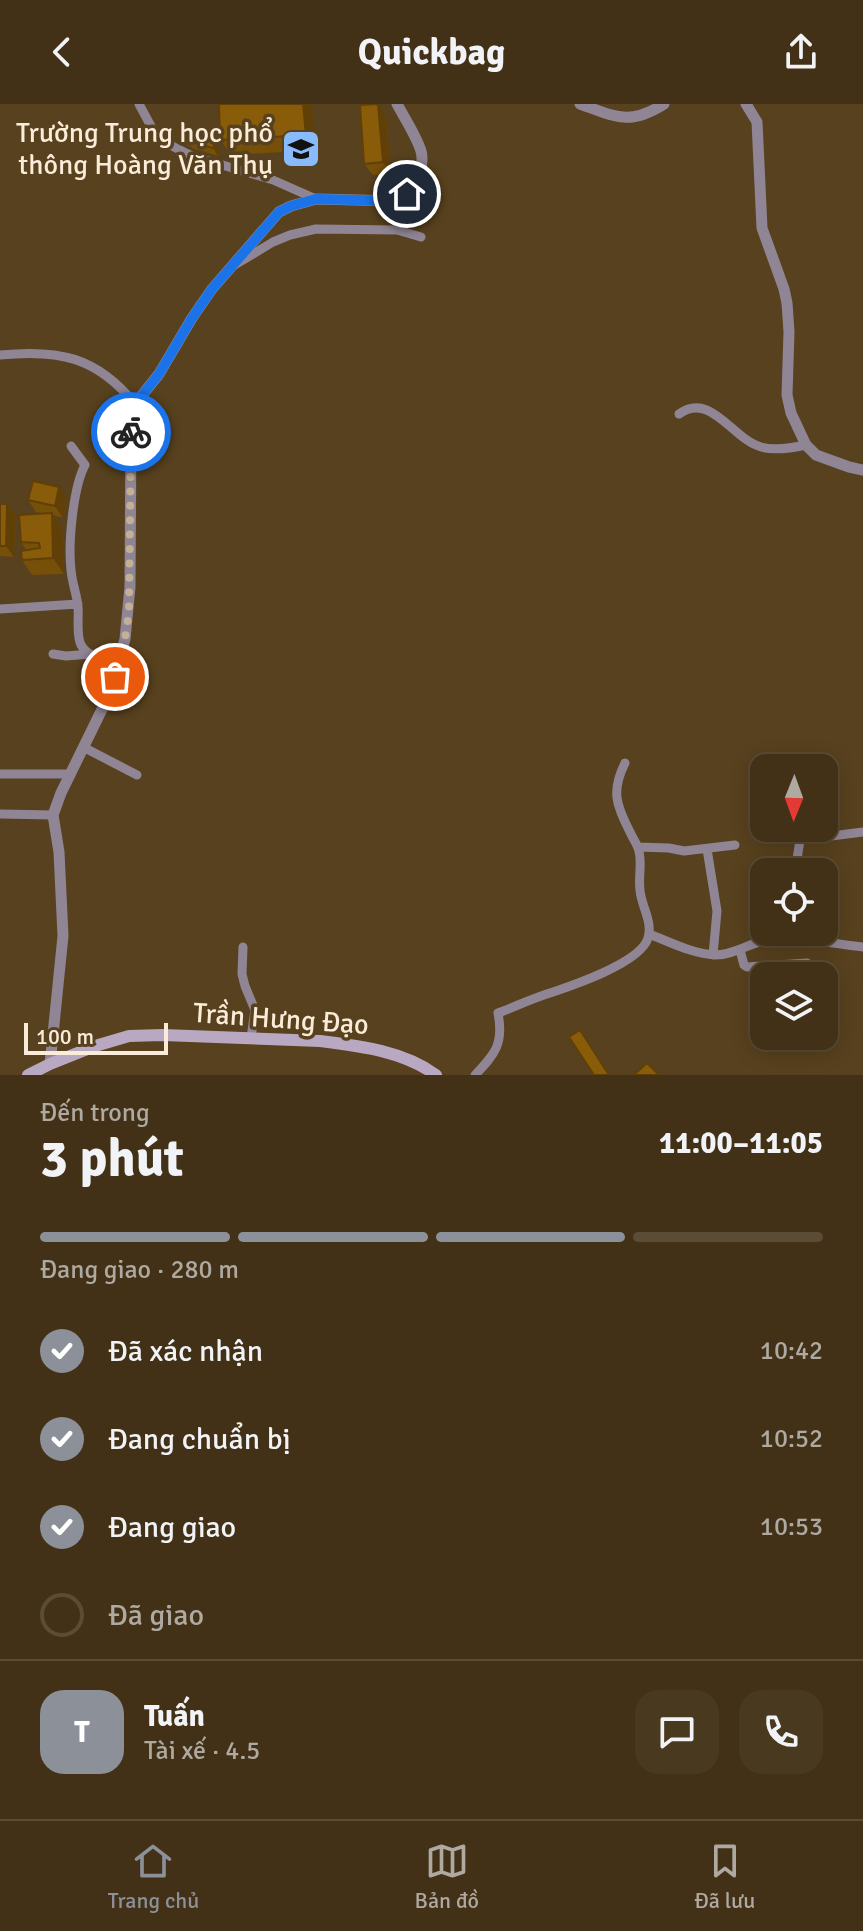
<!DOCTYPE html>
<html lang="vi">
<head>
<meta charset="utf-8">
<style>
  :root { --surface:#423116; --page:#49391f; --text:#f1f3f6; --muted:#aea9a1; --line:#5a4c35; --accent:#8c9099 }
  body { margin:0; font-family:Signika,sans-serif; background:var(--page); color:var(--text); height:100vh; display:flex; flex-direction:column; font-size:30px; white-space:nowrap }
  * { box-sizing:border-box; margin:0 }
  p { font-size:26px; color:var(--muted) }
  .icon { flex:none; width:44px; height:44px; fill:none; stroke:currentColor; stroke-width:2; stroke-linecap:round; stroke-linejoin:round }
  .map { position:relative; height:971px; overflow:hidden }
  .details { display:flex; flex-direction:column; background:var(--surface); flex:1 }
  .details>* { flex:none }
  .needle { width:52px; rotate:181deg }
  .controls { position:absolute; left:750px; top:650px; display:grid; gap:16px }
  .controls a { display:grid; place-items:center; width:88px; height:88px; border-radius:16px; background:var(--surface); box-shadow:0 4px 20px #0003,0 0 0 2px var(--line); font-size:40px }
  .scale { position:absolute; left:24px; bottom:20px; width:144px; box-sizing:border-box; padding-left:8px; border:4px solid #fbecd9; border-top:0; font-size:22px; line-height:28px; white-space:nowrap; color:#fbecd9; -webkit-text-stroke:6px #58411e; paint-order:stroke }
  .pin { position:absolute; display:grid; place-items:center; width:68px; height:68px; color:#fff; margin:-34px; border:4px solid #fff; border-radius:50%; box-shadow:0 2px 8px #0007 }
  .courier { position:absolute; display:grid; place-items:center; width:80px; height:80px; margin:-40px; border:6px solid #1a73e8; border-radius:50%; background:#fff; color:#222; box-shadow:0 2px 10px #0007 }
  .head em { font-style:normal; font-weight:700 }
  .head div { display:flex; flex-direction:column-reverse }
  .head { display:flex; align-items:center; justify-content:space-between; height:136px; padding:0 40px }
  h1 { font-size:52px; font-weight:700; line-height:60px }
  .bar { display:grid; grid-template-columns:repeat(4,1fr); gap:12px 8px; align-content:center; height:96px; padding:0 40px }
  .bar i { height:10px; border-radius:6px; background:var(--line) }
  .bar .active { background:var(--accent) }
  .bar p { grid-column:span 4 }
  .line { display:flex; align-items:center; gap:20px; padding:0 40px; border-top:2px solid var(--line) }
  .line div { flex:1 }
  .round { display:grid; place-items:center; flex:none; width:84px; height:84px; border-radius:24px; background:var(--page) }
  ol { padding:0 40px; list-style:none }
  li { display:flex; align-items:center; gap:24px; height:88px }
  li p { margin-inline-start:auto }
  li .icon { padding:8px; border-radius:50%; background:var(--accent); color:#fff; stroke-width:4 }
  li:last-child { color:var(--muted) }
  li i { width:44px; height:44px; border:4px solid var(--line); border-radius:50% }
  header { display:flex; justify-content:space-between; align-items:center; height:104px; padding:0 40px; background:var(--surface); font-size:36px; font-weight:700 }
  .tabs { display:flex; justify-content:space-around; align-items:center; height:112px; border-top:2px solid var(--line); background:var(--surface); font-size:22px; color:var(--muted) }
  .tabs a { display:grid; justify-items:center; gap:4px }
  .tabs .active { color:var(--accent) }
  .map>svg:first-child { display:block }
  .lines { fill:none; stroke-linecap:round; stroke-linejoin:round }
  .minor { stroke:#908595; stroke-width:9 }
  .tertiary { stroke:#908595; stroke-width:11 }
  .secondary { stroke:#b9a8c1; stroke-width:12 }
  .wall { fill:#764f09 }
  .shaded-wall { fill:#604007 }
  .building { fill:#895c0a; stroke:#604007; stroke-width:2 }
  .done { stroke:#c2b098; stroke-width:8; stroke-dasharray:0 14.4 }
  .route { stroke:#1a73e8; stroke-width:10 }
  .labels { text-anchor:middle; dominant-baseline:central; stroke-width:7; stroke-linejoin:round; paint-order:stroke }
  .poi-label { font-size:28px; fill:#fbecd9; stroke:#58411e; text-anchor:end }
  .street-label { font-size:28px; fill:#fbecd9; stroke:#58411e }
</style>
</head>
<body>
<header><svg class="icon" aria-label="back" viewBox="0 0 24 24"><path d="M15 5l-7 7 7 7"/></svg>Quickbag<svg class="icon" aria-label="share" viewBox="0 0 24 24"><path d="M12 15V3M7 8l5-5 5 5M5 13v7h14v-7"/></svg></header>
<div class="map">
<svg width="863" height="971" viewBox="0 0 863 971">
  <rect width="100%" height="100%" fill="#58411e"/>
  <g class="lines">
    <path class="minor" d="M 139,0 L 153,26 L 172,42 L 192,52 L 273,76 L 316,95
      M 233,162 L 273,138 L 290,131 L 316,125 L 397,126 L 421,133
      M 0,251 C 59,245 97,253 135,300
      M 679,310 C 711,287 732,335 761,343 C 775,347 792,344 806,341
      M 71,342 L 85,361 C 73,384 68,439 71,466 C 72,479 77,491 78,503 C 79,515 76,531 81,541 C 88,554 106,556 120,558
      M 0,505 L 78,500
      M 53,550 L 66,552 L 91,550
      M 83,643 L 137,671
      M 0,670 L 70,670
      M 0,710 L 53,711
      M 638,743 L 669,744 L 684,747 L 735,741
      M 707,745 L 717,807 L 713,851
      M 795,768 L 800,736 L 863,728
      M 649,830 C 670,838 693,850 715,851 C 733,851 746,841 763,837 C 792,830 833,840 863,843
      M 243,843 L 242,870 L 245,882 L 255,906 L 251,934
      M 740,846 L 744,861 L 747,863 L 807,859
      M 475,971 C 495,950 504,940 498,909 C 514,903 529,896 544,891 C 568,883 640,860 648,834 C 653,817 641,802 640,786 C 638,772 643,757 638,744 C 636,738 632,733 630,728 C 616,701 611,687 625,659"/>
    <path class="tertiary" d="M 580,0 C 616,13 629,22 664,0
      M 746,0 L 757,18 L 762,124 L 784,185 L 787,199 L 789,228 L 787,291 L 791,309 L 806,341 L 816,351 L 849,363 L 863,366
      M 50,960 L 63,832 L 59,748 L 53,711 L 61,689 L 110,589 L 125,535 L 130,483 L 131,323 L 135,300 L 159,270 L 192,214 L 212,185 L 279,108 L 291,102 L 316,95 L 397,97 C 411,87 426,66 421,47 C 416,31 405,15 397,0"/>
    <path class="secondary" d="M 28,971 L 50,960 L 95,942 L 129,932 L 163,931 L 320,937 C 360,942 403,947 436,971"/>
  </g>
  <path class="wall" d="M 386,11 L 391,70 L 373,71 L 364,60 Z
    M 314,28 L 316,30 L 317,46 L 231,51 L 220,36 Z
    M 176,30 L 220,46 L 218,52 L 195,45 L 181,38 Z
    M 67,394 L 63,414 L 53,411 L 62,424 L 64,470 L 32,471 L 22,456 L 26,446 L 21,438 L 45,410 L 36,408 L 28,396 Z
    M 0,400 L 7,400 L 15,411 L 14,453 L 0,452 Z"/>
  <path class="shaded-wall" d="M 303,0 L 312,0 L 317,46 L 306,31 Z
    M 378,0 L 386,11 L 391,70 L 383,58 Z
    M 215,38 L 220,46 L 218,52 L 213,44 Z
    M 59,383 L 67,394 L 63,414 L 55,402 Z
    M 7,400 L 15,411 L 14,453 L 6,442 Z
    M 52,409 L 62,424 L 64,470 L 53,454 Z"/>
  <path class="building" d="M 219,0 L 303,0 L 306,31 L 220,36 Z
    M 378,0 L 383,58 L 364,60 L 360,1 Z
    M 178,25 L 215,38 L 213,44 L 189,37 L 176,30 Z
    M 33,377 L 59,383 L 55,402 L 28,396 Z
    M 0,400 L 7,400 L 6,442 L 0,442 Z
    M 52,409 L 53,454 L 22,456 L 21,447 L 40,444 L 39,439 L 21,438 L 19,411 Z
    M 580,926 L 609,971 L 594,971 L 569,933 Z
    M 647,959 L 659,971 L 634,971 Z"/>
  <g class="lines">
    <path class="done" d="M 115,573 L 125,535 L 129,507 L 131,328"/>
    <path class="route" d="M 131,328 L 135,300 L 159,270 L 192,214 L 212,185 L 279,108 L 291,102 L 316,95 L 397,97 L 407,90"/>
  </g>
  <defs>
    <symbol id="school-square" viewBox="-11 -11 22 22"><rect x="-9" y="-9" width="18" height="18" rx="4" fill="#88bafc" stroke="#58411e"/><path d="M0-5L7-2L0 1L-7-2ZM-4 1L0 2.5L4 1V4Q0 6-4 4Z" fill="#111"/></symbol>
  </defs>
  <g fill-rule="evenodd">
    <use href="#school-square" x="279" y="23" width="44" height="44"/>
  </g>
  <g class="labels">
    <g class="poi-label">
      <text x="273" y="29">Trường Trung học phổ<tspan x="273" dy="32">thông Hoàng Văn Thụ</tspan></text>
    </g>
    <g class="street-label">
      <text transform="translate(281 915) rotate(4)">Trần Hưng Đạo</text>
    </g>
  </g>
</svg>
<div class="controls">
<a><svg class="needle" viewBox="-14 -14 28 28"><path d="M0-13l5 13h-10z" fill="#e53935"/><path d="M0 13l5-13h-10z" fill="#aea9a1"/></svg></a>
<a><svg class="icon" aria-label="locate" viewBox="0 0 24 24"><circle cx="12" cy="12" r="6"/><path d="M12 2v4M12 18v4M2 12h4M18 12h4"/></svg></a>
<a><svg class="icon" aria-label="layers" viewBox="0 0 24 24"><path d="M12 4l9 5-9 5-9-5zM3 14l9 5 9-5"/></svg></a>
</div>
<div class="scale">100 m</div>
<div class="pin" style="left:115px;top:573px;background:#ea580c"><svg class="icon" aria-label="bag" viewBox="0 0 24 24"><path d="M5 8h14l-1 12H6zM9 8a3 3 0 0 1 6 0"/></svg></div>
<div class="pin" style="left:407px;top:90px;background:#1f2937"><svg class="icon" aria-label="home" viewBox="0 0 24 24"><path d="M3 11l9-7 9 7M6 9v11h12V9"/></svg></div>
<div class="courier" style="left:131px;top:328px"><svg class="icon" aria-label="bike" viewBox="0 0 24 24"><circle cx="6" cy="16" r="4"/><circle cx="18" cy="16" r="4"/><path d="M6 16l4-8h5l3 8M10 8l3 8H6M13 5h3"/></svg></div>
</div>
<section class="details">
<div class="head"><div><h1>3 phút</h1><p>Đến trong</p></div><em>11:00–11:05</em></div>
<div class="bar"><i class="active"></i><i class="active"></i><i class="active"></i><i></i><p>Đang giao · 280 m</p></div>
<ol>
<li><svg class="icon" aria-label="check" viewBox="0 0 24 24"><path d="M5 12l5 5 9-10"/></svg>Đã xác nhận<p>10:42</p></li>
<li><svg class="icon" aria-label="check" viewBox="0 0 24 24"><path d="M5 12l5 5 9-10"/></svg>Đang chuẩn bị<p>10:52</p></li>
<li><svg class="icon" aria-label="check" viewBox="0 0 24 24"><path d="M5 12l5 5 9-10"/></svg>Đang giao<p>10:53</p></li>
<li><i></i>Đã giao</li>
</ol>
<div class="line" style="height:144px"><b class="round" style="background:var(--accent);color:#fff">T</b><div><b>Tuấn</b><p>Tài xế · 4.5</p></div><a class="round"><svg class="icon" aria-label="chat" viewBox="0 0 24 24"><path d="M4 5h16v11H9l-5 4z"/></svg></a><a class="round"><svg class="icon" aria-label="phone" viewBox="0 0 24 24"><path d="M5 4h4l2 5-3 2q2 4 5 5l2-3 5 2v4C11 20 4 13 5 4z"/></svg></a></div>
</section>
<nav class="tabs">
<a class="active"><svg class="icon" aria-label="home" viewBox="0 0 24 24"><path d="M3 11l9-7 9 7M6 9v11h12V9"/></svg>Trang chủ</a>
<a><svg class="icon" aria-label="map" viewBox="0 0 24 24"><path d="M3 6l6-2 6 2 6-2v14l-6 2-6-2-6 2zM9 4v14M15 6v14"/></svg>Bản đồ</a>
<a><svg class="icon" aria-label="saved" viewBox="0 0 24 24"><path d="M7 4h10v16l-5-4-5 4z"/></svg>Đã lưu</a>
</nav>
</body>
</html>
